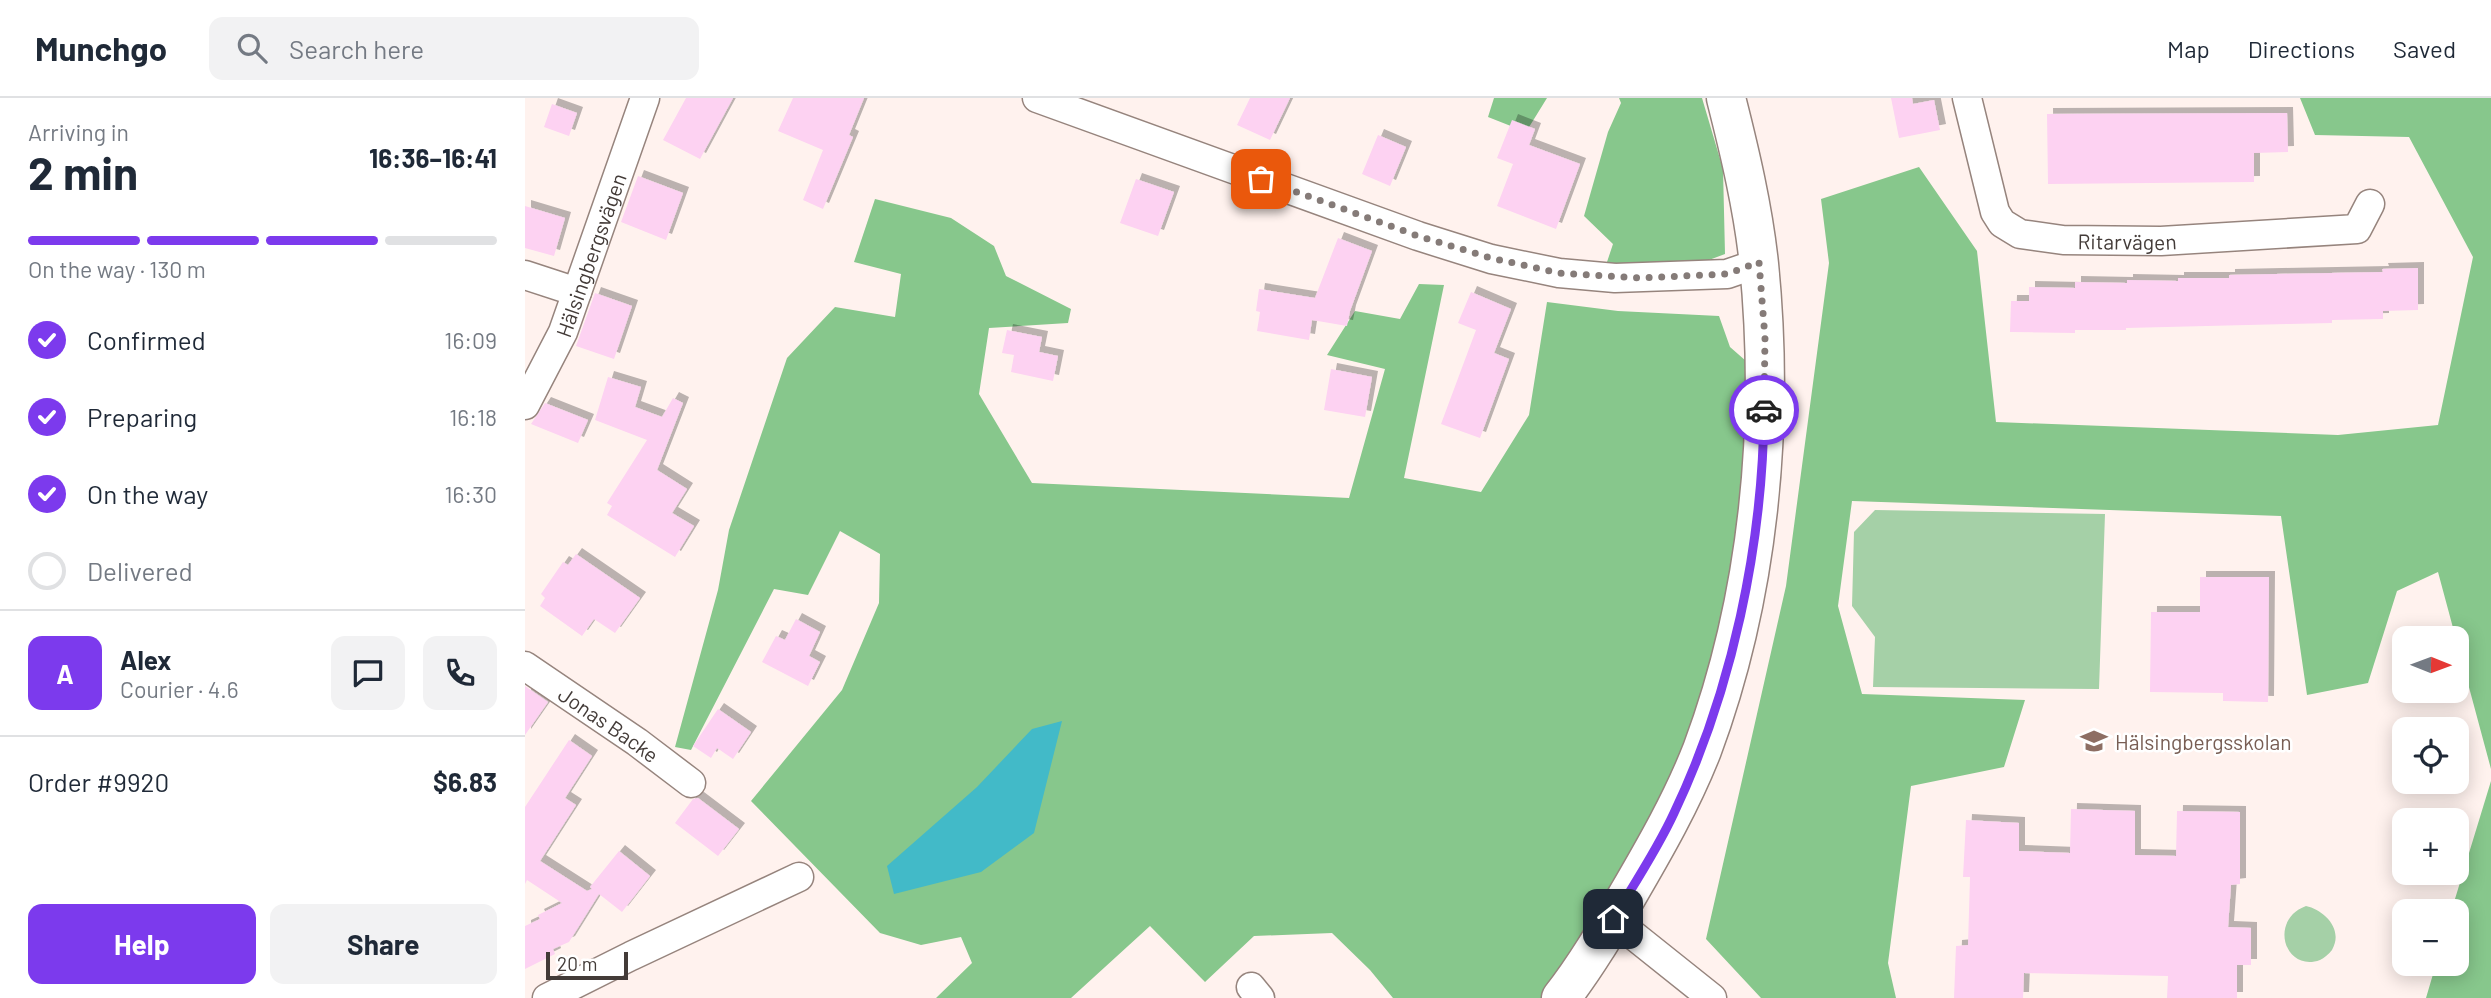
<!DOCTYPE html>
<html lang="en">
<head>
<meta charset="utf-8">
<style>
  :root { --surface:#fff; --page:#f2f2f3; --text:#1f2937; --muted:#747a83; --line:#e0e1e3; --accent:#7c3aed }
  body { margin:0; font-family:Barlow,sans-serif; background:var(--page); color:var(--text); height:100vh; display:flex; flex-direction:column; font-size:26px; white-space:nowrap }
  * { box-sizing:border-box; margin:0 }
  p { font-size:23px; color:var(--muted) }
  .icon { flex:none; width:38px; height:38px; fill:none; stroke:currentColor; stroke-width:2; stroke-linecap:round; stroke-linejoin:round }
  .map { position:relative; flex:1; overflow:hidden }
  .drawer { display:flex; flex-direction:column; background:var(--surface); width:525px }
  .drawer>* { flex:none }
  .needle { width:46px; rotate:91deg }
  .buttons { position:absolute; left:1867px; top:528px; display:grid; gap:14px }
  .buttons a { display:grid; place-items:center; width:77px; height:77px; border-radius:14px; background:var(--surface); box-shadow:0 4px 18px #0003; font-size:35px }
  .scale { position:absolute; left:21px; bottom:18px; width:82px; box-sizing:border-box; padding-left:7px; border:4px solid #433b38; border-top:0; font-size:19px; line-height:24px; white-space:nowrap; color:#433b38; -webkit-text-stroke:5px #fff; paint-order:stroke }
  .pin { position:absolute; display:grid; place-items:center; width:60px; height:60px; color:#fff; margin:-30px; border-radius:14px; box-shadow:0 4px 10px #0006 }
  .courier { position:absolute; display:grid; place-items:center; width:70px; height:70px; margin:-35px; border:5px solid #7c3aed; border-radius:50%; background:#fff; color:#222; box-shadow:0 2px 9px #0007 }
  .summary em { font-style:normal; font-weight:700 }
  .summary div { display:flex; flex-direction:column-reverse }
  .summary { display:flex; align-items:center; justify-content:space-between; height:119px; padding:0 28px }
  h1 { font-size:46px; font-weight:700; line-height:52px }
  .bar { display:grid; grid-template-columns:repeat(4,1fr); gap:10px 7px; align-content:center; height:84px; padding:0 28px }
  .bar i { height:9px; border-radius:5px; background:var(--line) }
  .bar .current { background:var(--accent) }
  .bar p { grid-column:span 4 }
  .line { display:flex; align-items:center; gap:18px; padding:0 28px; border-top:2px solid var(--line) }
  .line div { flex:1 }
  .round { display:grid; place-items:center; flex:none; width:74px; height:74px; border-radius:14px; background:var(--page) }
  ol { padding:0 28px; list-style:none }
  li { display:flex; align-items:center; gap:21px; height:77px }
  li p { margin-inline-start:auto }
  li .icon { padding:7px; border-radius:50%; background:var(--accent); color:#fff; stroke-width:4 }
  li:last-child { color:var(--muted) }
  li i { width:38px; height:38px; border:4px solid var(--line); border-radius:50% }
  .button { display:flex; gap:14px; margin-top:auto; padding:14px 28px }
  .button a { flex:1; height:80px; border-radius:14px; background:var(--accent); color:#fff; font-size:28px; font-weight:700; line-height:80px; text-align:center }
  .button a+a { background:var(--page); color:var(--text) }
  header { display:flex; align-items:center; gap:42px; box-sizing:border-box; height:98px; padding:0 35px; background:var(--surface); border-bottom:2px solid var(--line) }
  header strong { font-size:33px }
  nav { display:flex; gap:38px; margin-inline-start:auto; font-size:24px }
  .search { width:490px; height:63px; background:var(--page); display:flex; align-items:center; gap:18px; box-sizing:border-box; padding:0 24px; border-radius:14px; color:var(--muted); font-size:26px }
  main { display:flex; flex:1; min-height:0 }
  .map>svg:first-child { display:block }
  .green { fill:#a5d0a7 }
  .forest { fill:#87c78c }
  .water { fill:#42bac8 }
  .building { fill:#fdd2f2; filter:url(#shadow) }
  .lines { fill:none; stroke-linecap:round; stroke-linejoin:round }
  .street-casing { stroke:#96847d; stroke-width:31 }
  .secondary-casing { stroke:#96847d; stroke-width:41 }
  .street { stroke:#fff; stroke-width:28 }
  .secondary { stroke:#fff; stroke-width:38 }
  .done { stroke:#857b78; stroke-width:7; stroke-dasharray:0 12.6 }
  .route { stroke:#7c3aed; stroke-width:9 }
  .labels { text-anchor:middle; dominant-baseline:central; stroke-width:5; stroke-linejoin:round; paint-order:stroke }
  .street-label { font-size:21px; fill:#433b38; stroke:#fff }
  .education-label { font-size:21px; fill:#785e54; stroke:#fff; text-anchor:start }
</style>
</head>
<body>
<header>
<strong>Munchgo</strong>
<div class="search"><svg class="icon" aria-label="search" viewBox="0 0 24 24"><circle cx="10" cy="10" r="6"/><path d="M15 15l6 6"/></svg>Search here</div>
<nav><a>Map</a><a>Directions</a><a>Saved</a></nav>
</header>
<main>
<section class="drawer">
<div class="summary"><div><h1>2 min</h1><p>Arriving in</p></div><em>16:36–16:41</em></div>
<div class="bar"><i class="current"></i><i class="current"></i><i class="current"></i><i></i><p>On the way · 130 m</p></div>
<ol>
<li><svg class="icon" aria-label="check" viewBox="0 0 24 24"><path d="M5 12l5 5 9-10"/></svg>Confirmed<p>16:09</p></li>
<li><svg class="icon" aria-label="check" viewBox="0 0 24 24"><path d="M5 12l5 5 9-10"/></svg>Preparing<p>16:18</p></li>
<li><svg class="icon" aria-label="check" viewBox="0 0 24 24"><path d="M5 12l5 5 9-10"/></svg>On the way<p>16:30</p></li>
<li><i></i>Delivered</li>
</ol>
<div class="line" style="height:126px"><b class="round" style="background:var(--accent);color:#fff">A</b><div><b>Alex</b><p>Courier · 4.6</p></div><a class="round"><svg class="icon" aria-label="chat" viewBox="0 0 24 24"><path d="M4 5h16v11H9l-5 4z"/></svg></a><a class="round"><svg class="icon" aria-label="phone" viewBox="0 0 24 24"><path d="M5 4h4l2 5-3 2q2 4 5 5l2-3 5 2v4C11 20 4 13 5 4z"/></svg></a></div>
<div class="line" style="height:91px"><div>Order #9920</div><b>$6.83</b></div>
<div class="button"><a>Help</a><a>Share</a></div>
</section>
<div class="map">
<svg width="1966" height="900" viewBox="0 0 1966 900">
  <defs>
    <filter id="shadow"><feDropShadow dx="6" dy="-6" stdDeviation="0" flood-color="#0004"/></filter>
  </defs>
  <rect width="100%" height="100%" fill="#fff2ee"/>
  <path class="green" d="M 1350,412 L 1580,416 L 1574,591 L 1348,589 L 1350,539 L 1327,508 L 1329,434 Z
    M 1781,808 C 1799,812 1819,831 1807,852 C 1804,856 1799,860 1795,862 C 1760,875 1743,822 1781,808 Z"/>
  <path class="forest" d="M 969,0 L 1022,0 L 1001,34 L 963,19 Z
    M 1094,0 L 1177,0 L 1198,71 L 1200,156 L 1160,171 L 1079,173 L 1088,146 L 1059,118 L 1083,34 L 1096,5 Z
    M 1775,0 L 1966,0 L 1966,671 L 1913,474 L 1872,493 L 1843,585 L 1782,597 L 1756,418 L 1327,403 L 1313,508 L 1337,596 L 1500,602 L 1479,669 L 1386,688 L 1363,865 L 1371,900 L 1236,900 L 1181,841 L 1261,488 L 1304,165 L 1296,101 L 1394,69 L 1452,153 L 1471,324 L 1813,337 L 1913,327 L 1948,159 L 1884,39 L 1790,37 Z
    M 350,101 L 426,120 L 469,148 L 481,178 L 546,211 L 543,225 L 464,230 L 454,296 L 507,385 L 824,400 L 860,271 L 802,257 L 830,213 L 875,221 L 894,186 L 919,187 L 879,380 L 956,394 L 1004,317 L 1022,204 L 1093,213 L 1194,218 L 1205,249 L 1221,263 L 1233,351 L 1177,616 L 1087,806 L 1019,900 L 868,900 L 845,872 L 807,835 L 729,838 L 680,884 L 625,828 L 546,900 L 411,900 L 447,865 L 436,839 L 396,847 L 355,835 L 226,703 L 317,592 L 354,505 L 355,456 L 315,433 L 283,497 L 249,491 L 166,652 L 150,649 L 193,492 L 204,432 L 262,260 L 310,209 L 370,219 L 376,176 L 329,164 Z
    M 1966,683 L 1966,900 L 1901,900 L 1911,866 L 1932,866 L 1932,814 L 1926,814 Z"/>
  <path class="water" d="M 537,623 L 509,735 L 456,774 L 369,796 L 362,768 L 452,689 L 507,631 Z"/>
  <path class="building" d="M 161,0 L 208,0 L 175,61 L 138,42 Z
    M 268,0 L 339,0 L 324,37 L 328,39 L 298,111 L 278,102 L 298,52 L 253,33 Z
    M 725,0 L 765,0 L 745,42 L 712,27 Z
    M 1366,0 L 1387,0 L 1388,6 L 1409,2 L 1415,32 L 1374,40 Z
    M 27,6 L 52,15 L 44,38 L 19,29 Z
    M 1762,15 L 1763,54 L 1729,55 L 1729,84 L 1523,86 L 1522,16 Z
    M 987,22 L 1010,31 L 1004,47 L 1055,66 L 1031,131 L 972,108 L 988,66 L 972,60 Z
    M 853,37 L 881,49 L 865,88 L 837,76 Z
    M 113,78 L 158,95 L 141,142 L 96,124 Z
    M 611,81 L 649,94 L 633,138 L 595,125 Z
    M 0,108 L 40,120 L 29,158 L 0,150 Z
    M 813,140 L 847,153 L 825,213 L 822,228 L 787,222 L 784,242 L 732,233 L 735,214 L 731,213 L 734,191 L 790,200 Z
    M 1893,170 L 1893,212 L 1858,213 L 1858,221 L 1807,222 L 1807,225 L 1601,230 L 1601,232 L 1550,232 L 1550,235 L 1485,234 L 1486,203 L 1504,203 L 1504,189 L 1550,190 L 1550,184 L 1602,185 L 1602,182 L 1653,183 L 1653,180 L 1704,180 L 1704,177 L 1858,174 L 1857,171 Z
    M 946,194 L 986,211 L 969,255 L 984,261 L 955,340 L 916,326 L 951,232 L 933,225 Z
    M 70,195 L 107,208 L 89,261 L 51,248 Z
    M 482,232 L 517,239 L 514,254 L 533,258 L 528,283 L 486,274 L 489,257 L 477,255 Z
    M 806,271 L 847,279 L 840,319 L 799,312 Z
    M 83,279 L 116,289 L 110,309 L 137,319 L 148,300 L 158,305 L 132,372 L 162,391 L 147,415 L 169,428 L 150,459 L 82,417 L 87,408 L 82,405 L 122,342 L 70,322 Z
    M 20,305 L 63,322 L 53,345 L 6,326 Z
    M 51,456 L 115,500 L 90,535 L 69,521 L 57,538 L 15,508 L 20,500 L 16,496 L 38,464 L 43,467 Z
    M 1675,479 L 1744,479 L 1743,604 L 1698,603 L 1698,595 L 1625,594 L 1626,514 L 1675,514 Z
    M 271,521 L 295,534 L 284,558 L 295,564 L 283,588 L 237,564 L 251,538 L 260,542 Z
    M 0,588 L 23,604 L 0,637 Z
    M 193,611 L 226,634 L 208,661 L 192,650 L 186,660 L 168,648 Z
    M 44,642 L 67,658 L 40,700 L 51,707 L 15,763 L 62,793 L 67,791 L 65,789 L 94,753 L 125,778 L 97,814 L 74,796 L 44,844 L 28,851 L 30,856 L 0,871 L 0,828 L 15,821 L 13,817 L 37,805 L 2,782 L 0,786 L 0,709 Z
    M 173,700 L 214,731 L 193,758 L 150,725 L 168,701 Z
    M 1546,711 L 1610,713 L 1610,757 L 1651,758 L 1652,713 L 1715,714 L 1715,786 L 1706,787 L 1703,829 L 1726,830 L 1726,867 L 1712,867 L 1712,900 L 1642,900 L 1643,878 L 1499,875 L 1498,900 L 1429,900 L 1431,848 L 1443,847 L 1445,779 L 1438,779 L 1441,722 L 1494,725 L 1494,753 L 1545,755 Z"/>
  <g class="lines">
    <defs>
      <g id="street">
        <path d="M 512,0 L 893,138 L 966,161 L 1034,175 L 1090,180 L 1202,176 L 1234,165"/>
        <path id="s1" d="M 1442,0 L 1470,114 L 1477,125 L 1495,136 L 1538,142 L 1636,143 L 1832,131 L 1845,106"/>
        <path d="M 0,177 L 52,194"/>
        <path id="s2" d="M 0,307 L 38,234 L 120,0"/>
        <path id="s3" d="M 0,568 L 112,644 L 166,685"/>
        <path d="M 1088,821 L 1187,900"/>
        <path d="M 726,889 L 735,900"/>
        <path d="M 22,900 L 106,858 L 274,779"/>
      </g>
      <path id="secondary" d="M 1036,900 C 1061,868 1082,832 1102,798 C 1130,750 1157,703 1177,652 C 1234,499 1250,328 1234,166 C 1228,110 1215,55 1201,0"/>
    </defs>
    <use href="#street" class="street-casing"/>
    <use href="#secondary" class="secondary-casing"/>
    <use href="#street" class="street"/>
    <use href="#secondary" class="secondary"/>
  </g>
  <g class="lines">
    <path class="done" d="M 736,81 L 893,138 L 966,160 L 1034,175 L 1114,180 L 1202,176 L 1234,164 L 1240,240 L 1239,312"/>
    <path class="route" d="M 1088,821 C 1109,786 1132,752 1149,715 C 1207,593 1238,447 1239,312"/>
  </g>
  <defs>
    <symbol id="school-bare" viewBox="-9 -9 18 18"><path d="M0-5L7-2L0 1L-7-2ZM-4 1L0 2.5L4 1V4Q0 6-4 4Z" fill="#8d6e63" stroke="#fff" stroke-width="2.5" paint-order="stroke"/></symbol>
  </defs>
  <g fill-rule="evenodd">
    <use href="#school-bare" x="1550" y="624" width="38" height="38"/>
  </g>
  <g class="labels">
    <g class="street-label">
      <text stroke="none"><textPath href="#s1" startOffset="259">Ritarvägen</textPath></text>
      <text stroke="none"><textPath href="#s2" startOffset="164">Hälsingbergsvägen</textPath></text>
      <text stroke="none"><textPath href="#s3" startOffset="102">Jonas Backe</textPath></text>
    </g>
    <g class="education-label">
      <text x="1590" y="643">Hälsingbergsskolan</text>
    </g>
  </g>
</svg>
<div class="buttons">
<a><svg class="needle" viewBox="-14 -14 28 28"><path d="M0-13l5 13h-10z" fill="#e53935"/><path d="M0 13l5-13h-10z" fill="#747a83"/></svg></a>
<a><svg class="icon" aria-label="locate" viewBox="0 0 24 24"><circle cx="12" cy="12" r="6"/><path d="M12 2v4M12 18v4M2 12h4M18 12h4"/></svg></a>
<a>+</a>
<a>−</a>
</div>
<div class="scale">20 m</div>
<div class="pin" style="left:736px;top:81px;background:#ea580c"><svg class="icon" aria-label="bag" viewBox="0 0 24 24"><path d="M5 8h14l-1 12H6zM9 8a3 3 0 0 1 6 0"/></svg></div>
<div class="pin" style="left:1088px;top:821px;background:#1f2937"><svg class="icon" aria-label="home" viewBox="0 0 24 24"><path d="M3 11l9-7 9 7M6 9v11h12V9"/></svg></div>
<div class="courier" style="left:1239px;top:312px"><svg class="icon" aria-label="car" viewBox="0 0 24 24"><path d="M5 17H2v-5l4-1 3-4h7l3 4 3 1v5h-3M9 17h6M6 11h13"/><circle cx="7" cy="17" r="2"/><circle cx="17" cy="17" r="2"/></svg></div>
</div>
</main>
</body>
</html>
